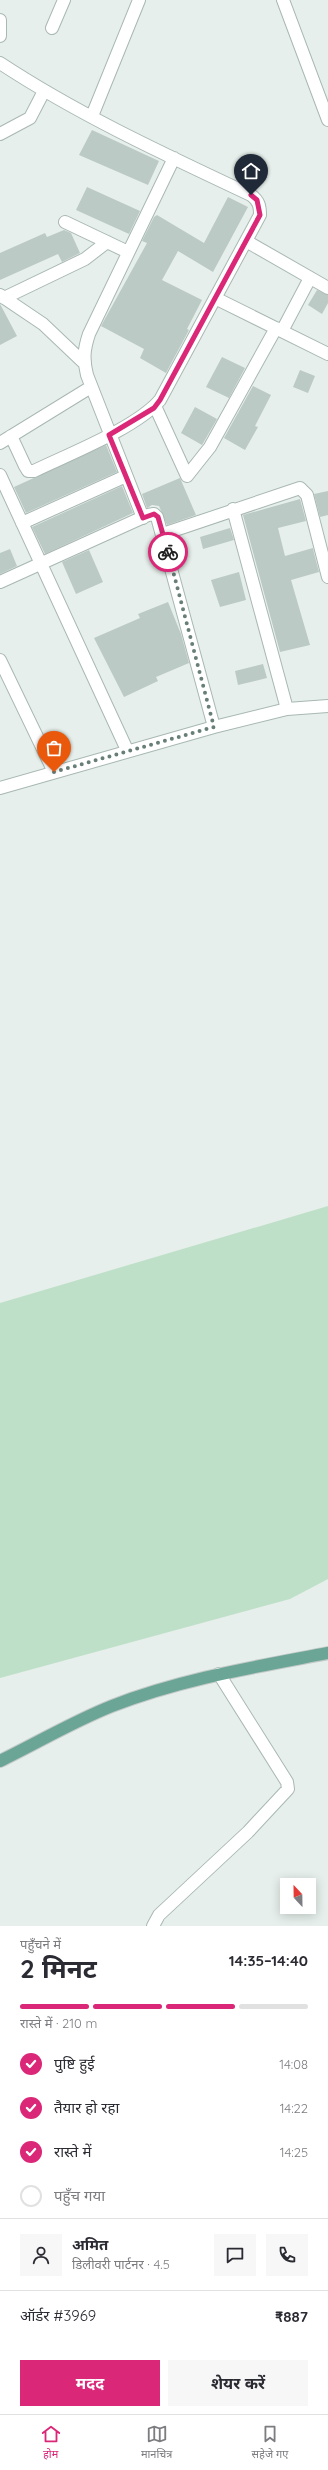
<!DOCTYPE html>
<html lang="hi">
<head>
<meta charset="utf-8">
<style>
  :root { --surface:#fff; --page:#f7f7f7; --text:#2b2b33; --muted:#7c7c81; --line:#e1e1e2; --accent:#db2777 }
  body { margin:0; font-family:Quicksand,"Noto Sans Devanagari",sans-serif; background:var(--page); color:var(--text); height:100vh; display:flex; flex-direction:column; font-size:15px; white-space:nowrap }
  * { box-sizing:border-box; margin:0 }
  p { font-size:13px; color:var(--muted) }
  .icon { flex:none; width:22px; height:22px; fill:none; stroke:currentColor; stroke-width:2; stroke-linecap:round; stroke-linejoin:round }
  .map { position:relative; height:1926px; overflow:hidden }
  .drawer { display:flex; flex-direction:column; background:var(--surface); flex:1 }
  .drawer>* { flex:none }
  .needle { width:26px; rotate:338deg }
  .controls { position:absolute; left:280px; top:1878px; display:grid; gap:8px }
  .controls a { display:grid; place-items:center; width:36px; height:36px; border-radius:0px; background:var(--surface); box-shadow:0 2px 10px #0003; font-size:20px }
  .pin { position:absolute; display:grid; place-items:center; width:34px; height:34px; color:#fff; margin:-41px -17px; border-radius:50% 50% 50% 0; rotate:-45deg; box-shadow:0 0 4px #0007 }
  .pin .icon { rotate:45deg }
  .courier { position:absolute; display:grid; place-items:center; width:40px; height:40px; margin:-20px; border:3px solid #db2777; border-radius:50%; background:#fff; color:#222; box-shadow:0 1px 5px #0007 }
  .overview em { font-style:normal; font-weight:700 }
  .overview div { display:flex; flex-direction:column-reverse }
  .overview { display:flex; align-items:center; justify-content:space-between; height:68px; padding:0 20px }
  h1 { font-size:26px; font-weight:700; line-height:30px }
  .bar { display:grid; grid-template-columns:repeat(4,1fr); gap:6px 4px; align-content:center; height:48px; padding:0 20px }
  .bar i { height:5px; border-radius:3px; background:var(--line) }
  .bar .selected { background:var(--accent) }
  .bar p { grid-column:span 4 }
  .line { display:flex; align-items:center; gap:10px; padding:0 20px; border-top:1px solid var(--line) }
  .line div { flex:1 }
  .round { display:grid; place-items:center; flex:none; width:42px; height:42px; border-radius:0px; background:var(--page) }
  ol { padding:0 20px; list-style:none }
  li { display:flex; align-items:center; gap:12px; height:44px }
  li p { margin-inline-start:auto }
  li .icon { padding:4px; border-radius:50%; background:var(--accent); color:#fff; stroke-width:4 }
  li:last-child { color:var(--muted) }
  li i { width:22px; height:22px; border:2px solid var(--line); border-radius:50% }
  .cta { display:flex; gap:8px; margin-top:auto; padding:8px 20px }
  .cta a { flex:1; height:46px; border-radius:0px; background:var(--accent); color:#fff; font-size:16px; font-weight:700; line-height:46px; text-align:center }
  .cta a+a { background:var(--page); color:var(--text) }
  .dock { display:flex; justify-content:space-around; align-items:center; height:56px; border-top:1px solid var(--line); background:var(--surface); font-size:11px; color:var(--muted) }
  .dock a { display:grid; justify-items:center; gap:2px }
  .dock .selected { color:var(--accent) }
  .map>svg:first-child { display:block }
  .green { fill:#bfe0c8 }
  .building { fill:#bbcac4 }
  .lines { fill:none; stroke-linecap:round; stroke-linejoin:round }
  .minor-casing { stroke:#a8b8b2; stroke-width:14 }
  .major-casing { stroke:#c2cac8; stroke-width:14 }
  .minor { stroke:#fff; stroke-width:12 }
  .major { stroke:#6aa596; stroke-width:12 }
  .done { stroke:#687f78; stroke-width:4; stroke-dasharray:0 7.2 }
  .route { stroke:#db2777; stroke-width:5 }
</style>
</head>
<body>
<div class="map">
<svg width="328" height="1926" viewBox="0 0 328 1926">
  <rect width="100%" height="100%" fill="#e6efeb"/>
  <path class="green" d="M 328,1206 L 328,1579 L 290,1599 L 0,1678 L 0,1303 Z"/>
  <path class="building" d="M 92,130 L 159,161 L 148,185 L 79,155 Z
    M 87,187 L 140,211 L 129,234 L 76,210 Z
    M 228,197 L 248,207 L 213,272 L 178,251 L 162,280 L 202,300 L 187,329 L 189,330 L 166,373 L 140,358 L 144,349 L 101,326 L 147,243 L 142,241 L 154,217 L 157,215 L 204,243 Z
    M 64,230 L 71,233 L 80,253 L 62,262 L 58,254 L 0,280 L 0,253 L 45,233 L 47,237 Z
    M 317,290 L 328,295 L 328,303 L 322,314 L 308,305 Z
    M 0,304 L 17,336 L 0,345 Z
    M 222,357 L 245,368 L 229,398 L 206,387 Z
    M 300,370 L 315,376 L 308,393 L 293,387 Z
    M 253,386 L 271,395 L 255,426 L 258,427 L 245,450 L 224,438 Z
    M 195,407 L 217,419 L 202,445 L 181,433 Z
    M 106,445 L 117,472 L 26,513 L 14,487 Z
    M 180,478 L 196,515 L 167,525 L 159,506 L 152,505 L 147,508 L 142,494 Z
    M 122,486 L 133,513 L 45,554 L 32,527 Z
    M 328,491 L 328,515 L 320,517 L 314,494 Z
    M 300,499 L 306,521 L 278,528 L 285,556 L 313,548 L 314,553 L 319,572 L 291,580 L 310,645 L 280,652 L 243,515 Z
    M 230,528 L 234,540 L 203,549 L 200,537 Z
    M 10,549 L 17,566 L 0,574 L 0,553 Z
    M 89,550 L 103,582 L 76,594 L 62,562 Z
    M 239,572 L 246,600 L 220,607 L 211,580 Z
    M 168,602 L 181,634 L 189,663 L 156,677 L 158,681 L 124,697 L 94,638 L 140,618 L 138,614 Z
    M 263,664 L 267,678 L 238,685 L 235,671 Z"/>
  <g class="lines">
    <defs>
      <path id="minor" d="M 283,0 L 328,120
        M 0,20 L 0,36
        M 52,28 L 64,0
        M 0,63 C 79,115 166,155 251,195 C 259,201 260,206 260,215 L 160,400 C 136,428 69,454 34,471 L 28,471 L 25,466 L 11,436
        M 92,116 L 139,0
        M 0,134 L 30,118 L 44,91
        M 65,222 L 128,252
        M 246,241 L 328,288
        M 0,295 L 43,324 L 83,362
        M 4,298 L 85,259 L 107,242
        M 215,298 L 328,354
        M 282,331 L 310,278
        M 155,406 L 187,476 L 210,447 L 276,328
        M 0,443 L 91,387
        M 0,475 L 127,750
        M 233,509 L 287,709
        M 143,518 L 87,375 C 83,359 84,349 89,334 L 174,158
        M 22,523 L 126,476
        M 163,534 L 300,488 L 307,495 L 328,577
        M 0,582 L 148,515 L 154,514 L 157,517 L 214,727
        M 0,660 L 54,772
        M 0,788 L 214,727 L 287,709 L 328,706
        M 153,1926 L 159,1915 L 248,1832 L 288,1789 L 287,1782 L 219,1674"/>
      <path id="major" d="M 0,1761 C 37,1743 74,1721 112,1706 C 181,1679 255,1667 328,1653"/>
    </defs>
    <use href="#minor" class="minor-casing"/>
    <use href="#major" class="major-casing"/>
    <use href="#minor" class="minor"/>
    <use href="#major" class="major"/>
  </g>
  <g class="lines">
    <path class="done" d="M 54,772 L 214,727 L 168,552"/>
    <path class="route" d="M 168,552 L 158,517 L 154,514 L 143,518 L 109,435 L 154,408 L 160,400 L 260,215 L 257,200 L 251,195"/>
  </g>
</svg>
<div class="controls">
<a><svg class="needle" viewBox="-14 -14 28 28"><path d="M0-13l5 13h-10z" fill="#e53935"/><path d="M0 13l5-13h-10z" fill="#7c7c81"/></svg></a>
</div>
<div class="pin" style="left:54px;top:772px;background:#ea580c"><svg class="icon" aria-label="bag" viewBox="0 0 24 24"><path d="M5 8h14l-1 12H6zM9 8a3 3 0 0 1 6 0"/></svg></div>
<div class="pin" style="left:251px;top:195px;background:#1f2937"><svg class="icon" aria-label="home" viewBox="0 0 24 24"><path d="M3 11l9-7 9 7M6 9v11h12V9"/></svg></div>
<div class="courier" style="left:168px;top:552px"><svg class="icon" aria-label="bike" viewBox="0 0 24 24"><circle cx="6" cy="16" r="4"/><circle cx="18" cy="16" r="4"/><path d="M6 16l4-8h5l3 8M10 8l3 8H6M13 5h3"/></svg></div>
</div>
<section class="drawer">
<div class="overview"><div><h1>2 मिनट</h1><p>पहुँचने में</p></div><em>14:35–14:40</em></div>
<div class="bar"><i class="selected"></i><i class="selected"></i><i class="selected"></i><i></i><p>रास्ते में · 210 m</p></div>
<ol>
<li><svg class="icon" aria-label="check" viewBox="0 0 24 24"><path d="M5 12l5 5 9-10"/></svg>पुष्टि हुई<p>14:08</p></li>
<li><svg class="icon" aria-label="check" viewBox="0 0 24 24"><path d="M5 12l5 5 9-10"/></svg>तैयार हो रहा<p>14:22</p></li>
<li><svg class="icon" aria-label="check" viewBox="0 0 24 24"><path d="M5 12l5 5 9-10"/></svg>रास्ते में<p>14:25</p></li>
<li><i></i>पहुँच गया</li>
</ol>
<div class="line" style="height:72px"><a class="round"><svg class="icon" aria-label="person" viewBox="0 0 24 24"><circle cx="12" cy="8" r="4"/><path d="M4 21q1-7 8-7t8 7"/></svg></a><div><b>अमित</b><p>डिलीवरी पार्टनर · 4.5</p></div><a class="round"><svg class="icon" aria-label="chat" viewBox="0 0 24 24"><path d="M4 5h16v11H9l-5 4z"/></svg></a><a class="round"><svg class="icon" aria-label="phone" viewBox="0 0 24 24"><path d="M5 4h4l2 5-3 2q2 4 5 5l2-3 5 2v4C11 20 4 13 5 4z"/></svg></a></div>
<div class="line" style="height:52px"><div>ऑर्डर #3969</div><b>₹887</b></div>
<div class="cta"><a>मदद</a><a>शेयर करें</a></div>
</section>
<nav class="dock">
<a class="selected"><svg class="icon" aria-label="home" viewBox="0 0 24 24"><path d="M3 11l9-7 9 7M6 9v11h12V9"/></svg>होम</a>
<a><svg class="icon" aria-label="map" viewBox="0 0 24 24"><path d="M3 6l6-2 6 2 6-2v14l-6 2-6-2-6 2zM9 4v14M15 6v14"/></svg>मानचित्र</a>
<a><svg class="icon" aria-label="saved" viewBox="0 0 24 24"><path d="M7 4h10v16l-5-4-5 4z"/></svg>सहेजे गए</a>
</nav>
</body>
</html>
